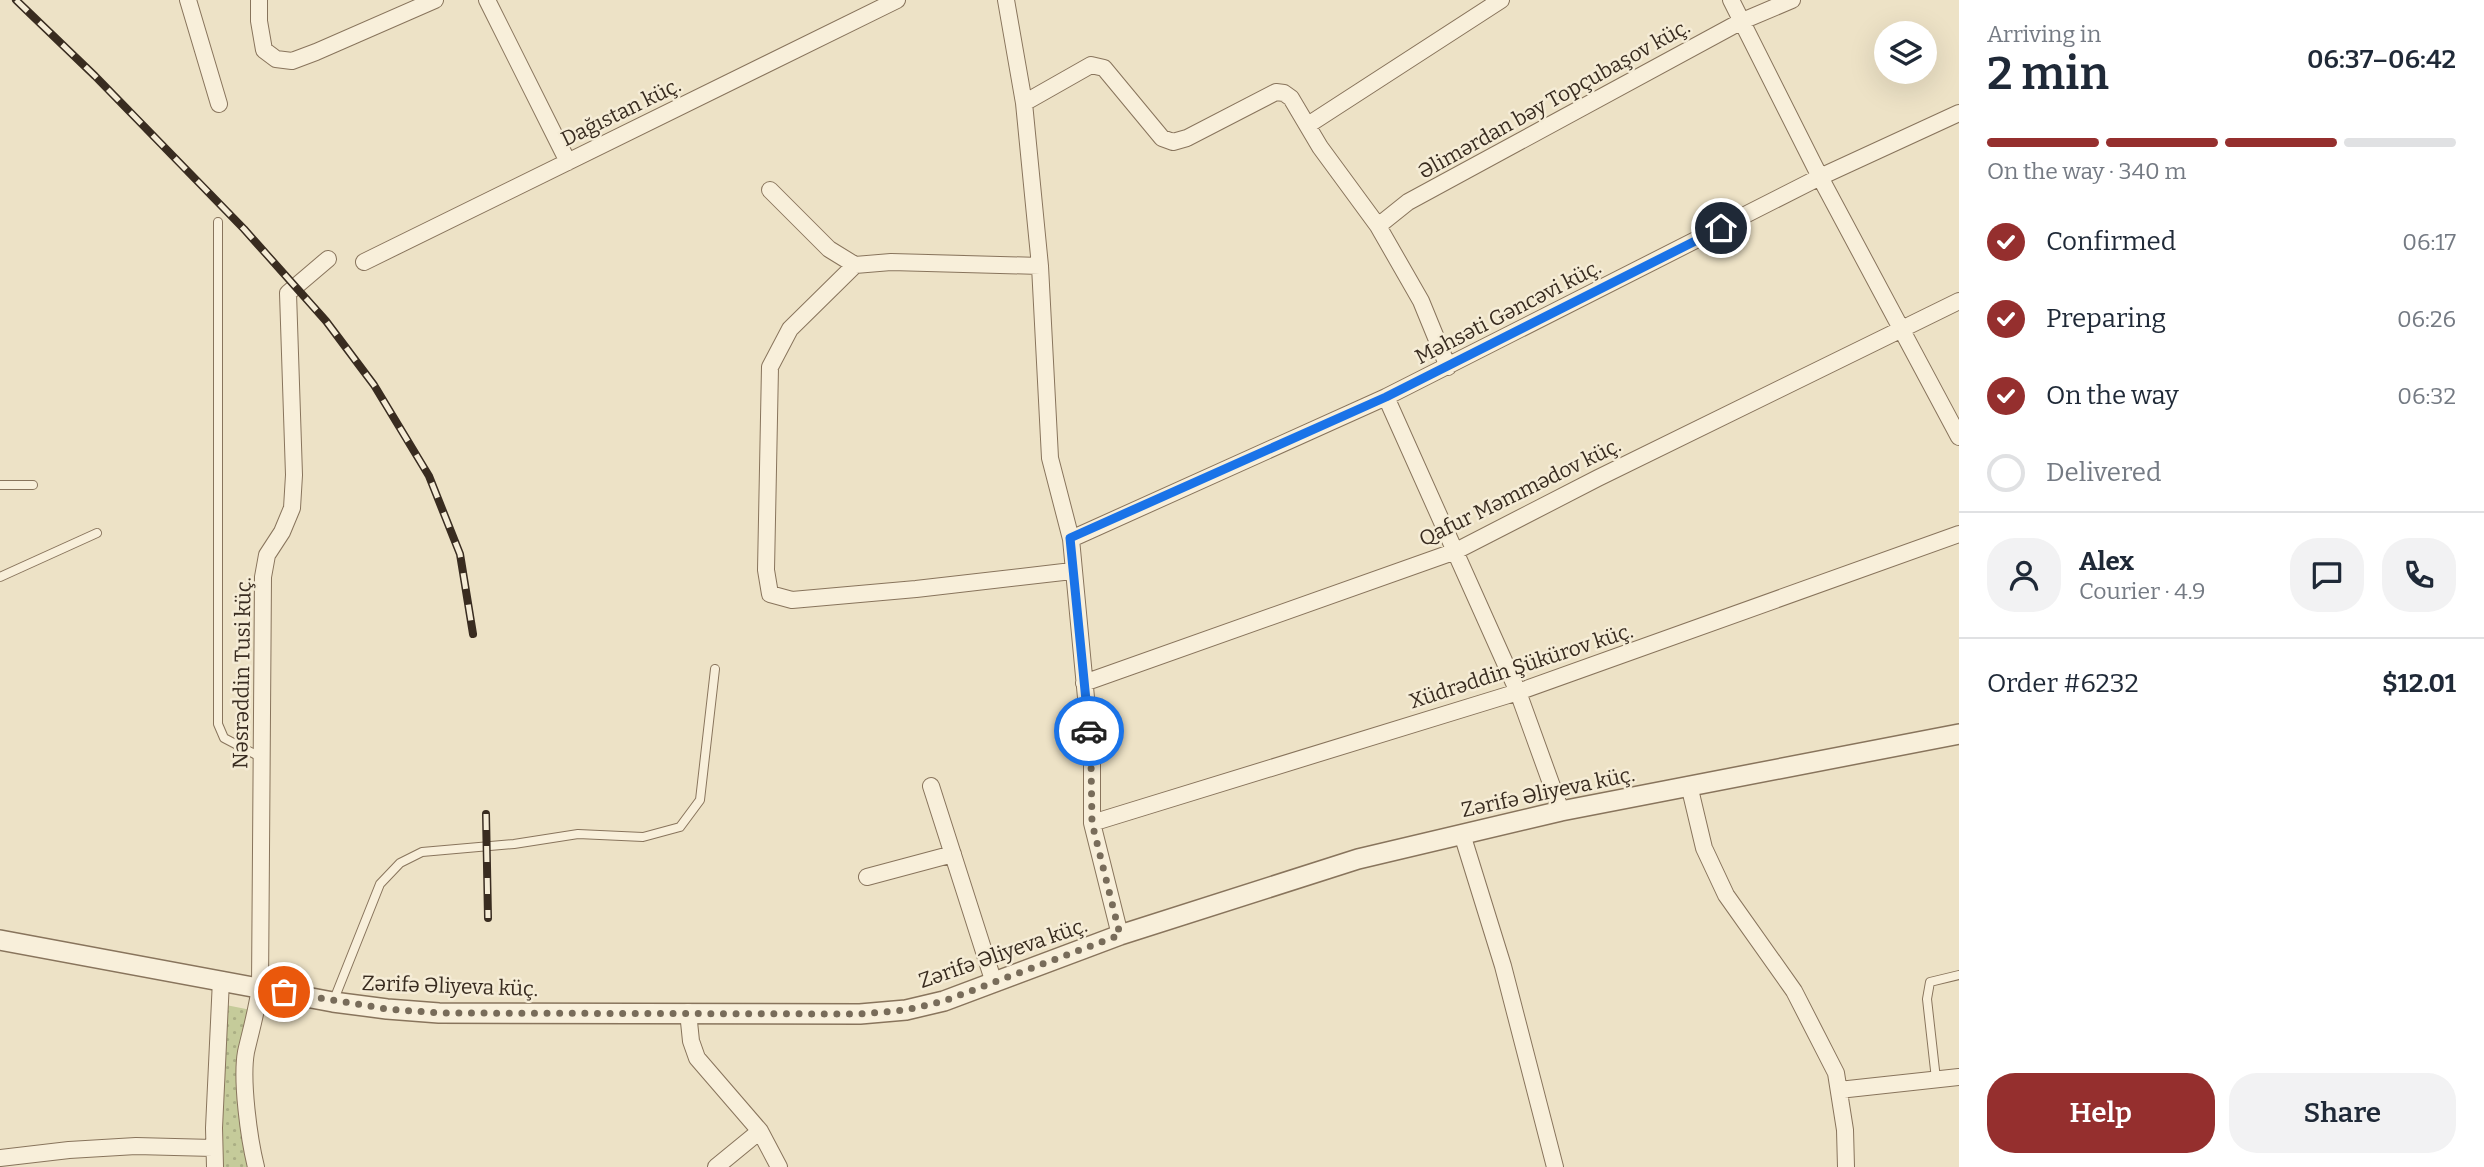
<!DOCTYPE html>
<html lang="en">
<head>
<meta charset="utf-8">
<style>
  :root { --surface:#fff; --page:#f2f2f3; --text:#1f2937; --muted:#747a83; --line:#e0e1e3; --accent:#952f2e }
  body { margin:0; font-family:Bitter,serif; background:var(--page); color:var(--text); height:100vh; display:flex; flex-direction:column; font-size:26px; white-space:nowrap }
  * { box-sizing:border-box; margin:0 }
  p { font-size:23px; color:var(--muted) }
  .icon { flex:none; width:38px; height:38px; fill:none; stroke:currentColor; stroke-width:2; stroke-linecap:round; stroke-linejoin:round }
  .map { position:relative; flex:1; overflow:hidden }
  .drawer { display:flex; flex-direction:column; background:var(--surface); width:525px }
  .drawer>* { flex:none }
  .buttons { position:absolute; left:1874px; top:21px; display:grid; gap:14px }
  .buttons a { display:grid; place-items:center; width:63px; height:63px; border-radius:50%; background:var(--surface); box-shadow:0 7px 28px #0002; font-size:35px }
  .pin { position:absolute; display:grid; place-items:center; width:60px; height:60px; color:#fff; margin:-30px; border:4px solid #fff; border-radius:50%; box-shadow:0 2px 7px #0007 }
  .courier { position:absolute; display:grid; place-items:center; width:70px; height:70px; margin:-35px; border:5px solid #1a73e8; border-radius:50%; background:#fff; color:#222; box-shadow:0 2px 9px #0007 }
  .head em { font-style:normal; font-weight:600 }
  .head div { display:flex; flex-direction:column-reverse }
  .head { display:flex; align-items:center; justify-content:space-between; height:119px; padding:0 28px }
  h1 { font-size:46px; font-weight:600; line-height:52px }
  .bar { display:grid; grid-template-columns:repeat(4,1fr); gap:10px 7px; align-content:center; height:84px; padding:0 28px }
  .bar i { height:9px; border-radius:5px; background:var(--line) }
  .bar .selected { background:var(--accent) }
  .bar p { grid-column:span 4 }
  .line { display:flex; align-items:center; gap:18px; padding:0 28px; border-top:2px solid var(--line) }
  .line div { flex:1 }
  .round { display:grid; place-items:center; flex:none; width:74px; height:74px; border-radius:28px; background:var(--page) }
  ol { padding:0 28px; list-style:none }
  li { display:flex; align-items:center; gap:21px; height:77px }
  li p { margin-inline-start:auto }
  li .icon { padding:7px; border-radius:50%; background:var(--accent); color:#fff; stroke-width:4 }
  li:last-child { color:var(--muted) }
  li i { width:38px; height:38px; border:4px solid var(--line); border-radius:50% }
  .cta { display:flex; gap:14px; margin-top:auto; padding:14px 28px }
  .cta a { flex:1; height:80px; border-radius:28px; background:var(--accent); color:#fff; font-size:28px; font-weight:600; line-height:80px; text-align:center }
  .cta a+a { background:var(--page); color:var(--text) }
  main { display:flex; flex:1; min-height:0 }
  .map>svg:first-child { display:block }
  .grass { fill:url(#grass-dots) }
  .lines { fill:none; stroke-linecap:round; stroke-linejoin:round }
  .service-casing { stroke:#88745c; stroke-width:10 }
  .minor-casing { stroke:#88745c; stroke-width:18 }
  .tertiary-casing { stroke:#88745c; stroke-width:22 }
  .service { stroke:#f8efda; stroke-width:8 }
  .minor { stroke:#f8efda; stroke-width:16 }
  .tertiary { stroke:#f8efda; stroke-width:19 }
  .rail-casing { stroke:#392c20; stroke-width:8 }
  .rail { stroke:#f5ecd6; stroke-width:5; stroke-dasharray:16; stroke-linecap:butt }
  .done { stroke:#786c5a; stroke-width:7; stroke-dasharray:0 12.6 }
  .route { stroke:#1a73e8; stroke-width:9 }
  .labels { text-anchor:middle; dominant-baseline:central; stroke-width:5; stroke-linejoin:round; paint-order:stroke }
  .street-label { font-size:21px; fill:#392c20; stroke:#f5ecd6 }
</style>
</head>
<body>
<main>
<div class="map">
<svg width="1959" height="1167" viewBox="0 0 1959 1167">
  <defs>
    <pattern id="grass-dots" width="8" height="8" patternUnits="userSpaceOnUse" patternTransform="scale(1.75)"><rect width="8" height="8" fill="#c5cb9a"/><path d="M2 2h.1M6 6h.1" fill="none" stroke="#aaae84" stroke-width="1.8" stroke-linecap="round"/></pattern>
  </defs>
  <rect width="100%" height="100%" fill="#ede2c6"/>
  <path class="grass" d="M 226,1005 L 251,1010 L 249,1167 L 223,1167 L 221,1121 L 227,1034 Z"/>
  <g class="lines">
    <defs>
      <path id="service" d="M 218,222 L 218,724 L 224,738 L 262,758
        M 0,485 L 33,485
        M 0,577 L 97,533
        M 333,1002 L 380,884 L 400,863 L 422,852 L 514,844 L 578,834 L 643,837 L 680,827 L 700,800 L 715,669
        M 1936,1079 L 1927,999 L 1930,982 L 1959,975"/>
      <path id="minor" d="M 188,0 L 219,104
        M 259,0 L 259,21 L 264,50 L 276,59 L 292,61 L 316,52 L 435,0
        M 487,0 L 568,162
        M 1006,0 L 1024,103 L 1040,266 L 1050,458 L 1071,539 L 1092,761 L 1092,823 L 1120,935
        M 1731,0 L 1820,177 L 1959,437
        M 1024,103 L 1091,65 L 1104,68 L 1162,138 L 1173,142 L 1187,138 L 1276,92 L 1284,93 L 1291,98 L 1320,147 L 1378,226 L 1421,301 L 1448,367
        M 1308,125 L 1501,0
        M 770,190 L 829,249 L 855,265
        M 1378,226 L 1408,202 L 1740,22 L 1792,0
        M 364,262 L 897,0
        M 1040,266 L 891,262 L 855,265 L 790,329 L 770,367 L 766,570 L 770,594 L 792,600 L 916,589 L 1072,571
        M 1386,397 L 1518,692 L 1561,811
        M 1071,539 L 1386,397 L 1820,177 L 1959,113
        M 1084,683 L 1456,551 L 1598,478 L 1959,301
        M 1689,785 L 1704,848 L 1726,895 L 1794,991 L 1836,1073 L 1845,1130 L 1846,1167
        M 931,786 L 994,983
        M 1092,823 L 1518,692 L 1959,534
        M 1462,834 L 1503,966 L 1555,1167
        M 867,877 L 953,854
        M 688,1012 L 691,1041 L 697,1058 L 760,1131 L 779,1167
        M 1839,1090 L 1959,1077
        M 0,1158 L 69,1150 L 136,1146 L 213,1148
        M 215,1167 L 214,1128 L 221,980
        M 256,1167 C 249,1139 241,1080 246,1052 C 251,1030 257,1010 260,987 L 263,577 L 267,555 L 282,532 L 292,508 L 294,475 L 288,293 L 328,259
        M 716,1167 L 760,1131"/>
      <path id="tertiary" d="M 0,940 L 333,1002 L 387,1009 L 439,1013 L 860,1014 L 906,1010 L 944,1001 L 1120,935 L 1358,859 L 1561,811 L 1959,734"/>
    </defs>
    <use href="#service" class="service-casing"/>
    <use href="#minor" class="minor-casing"/>
    <use href="#tertiary" class="tertiary-casing"/>
    <use href="#service" class="service"/>
    <use href="#minor" class="minor"/>
    <use href="#tertiary" class="tertiary"/>
    <defs>
      <path id="rail" d="M 16,0 L 95,76 L 244,229 L 326,321 L 374,385 L 429,476 L 460,554 L 473,634
        M 486,814 L 488,918"/>
    </defs>
    <use href="#rail" class="rail-casing"/>
    <use href="#rail" class="rail"/>
  </g>
  <g class="lines">
    <path class="done" d="M 284,992 L 387,1009 L 439,1013 L 860,1014 L 906,1010 L 944,1001 L 1120,935 L 1092,823 L 1091,761 L 1089,731"/>
    <path class="route" d="M 1089,731 L 1070,538 L 1386,397 L 1721,228"/>
  </g>
  <g class="labels">
    <g class="street-label">
      <text transform="translate(1554 99) rotate(-29)">Əlimərdan bəy Topçubaşov küç.</text>
      <text transform="translate(621 112) rotate(-26)">Dağıstan küç.</text>
      <text transform="translate(1508 312) rotate(-27)">Məhsəti Gəncəvi küç.</text>
      <text transform="translate(1520 492) rotate(-26)">Qafur Məmmədov küç.</text>
      <text transform="translate(1521 666) rotate(-18)">Xüdrəddin Şükürov küç.</text>
      <text transform="translate(242 673) rotate(-89)">Nəsrəddin Tusi küç.</text>
      <text transform="translate(1548 792) rotate(-12)">Zərifə Əliyeva küç.</text>
      <text transform="translate(1003 953) rotate(-19)">Zərifə Əliyeva küç.</text>
      <text transform="translate(450 986) rotate(2)">Zərifə Əliyeva küç.</text>
    </g>
  </g>
</svg>
<div class="buttons">
<a><svg class="icon" aria-label="layers" viewBox="0 0 24 24"><path d="M12 4l9 5-9 5-9-5zM3 14l9 5 9-5"/></svg></a>
</div>
<div class="pin" style="left:284px;top:992px;background:#ea580c"><svg class="icon" aria-label="bag" viewBox="0 0 24 24"><path d="M5 8h14l-1 12H6zM9 8a3 3 0 0 1 6 0"/></svg></div>
<div class="pin" style="left:1721px;top:228px;background:#1f2937"><svg class="icon" aria-label="home" viewBox="0 0 24 24"><path d="M3 11l9-7 9 7M6 9v11h12V9"/></svg></div>
<div class="courier" style="left:1089px;top:731px"><svg class="icon" aria-label="car" viewBox="0 0 24 24"><path d="M5 17H2v-5l4-1 3-4h7l3 4 3 1v5h-3M9 17h6M6 11h13"/><circle cx="7" cy="17" r="2"/><circle cx="17" cy="17" r="2"/></svg></div>
</div>
<section class="drawer">
<div class="head"><div><h1>2 min</h1><p>Arriving in</p></div><em>06:37–06:42</em></div>
<div class="bar"><i class="selected"></i><i class="selected"></i><i class="selected"></i><i></i><p>On the way · 340 m</p></div>
<ol>
<li><svg class="icon" aria-label="check" viewBox="0 0 24 24"><path d="M5 12l5 5 9-10"/></svg>Confirmed<p>06:17</p></li>
<li><svg class="icon" aria-label="check" viewBox="0 0 24 24"><path d="M5 12l5 5 9-10"/></svg>Preparing<p>06:26</p></li>
<li><svg class="icon" aria-label="check" viewBox="0 0 24 24"><path d="M5 12l5 5 9-10"/></svg>On the way<p>06:32</p></li>
<li><i></i>Delivered</li>
</ol>
<div class="line" style="height:126px"><a class="round"><svg class="icon" aria-label="person" viewBox="0 0 24 24"><circle cx="12" cy="8" r="4"/><path d="M4 21q1-7 8-7t8 7"/></svg></a><div><b>Alex</b><p>Courier · 4.9</p></div><a class="round"><svg class="icon" aria-label="chat" viewBox="0 0 24 24"><path d="M4 5h16v11H9l-5 4z"/></svg></a><a class="round"><svg class="icon" aria-label="phone" viewBox="0 0 24 24"><path d="M5 4h4l2 5-3 2q2 4 5 5l2-3 5 2v4C11 20 4 13 5 4z"/></svg></a></div>
<div class="line" style="height:91px"><div>Order #6232</div><b>$12.01</b></div>
<div class="cta"><a>Help</a><a>Share</a></div>
</section>
</main>
</body>
</html>
